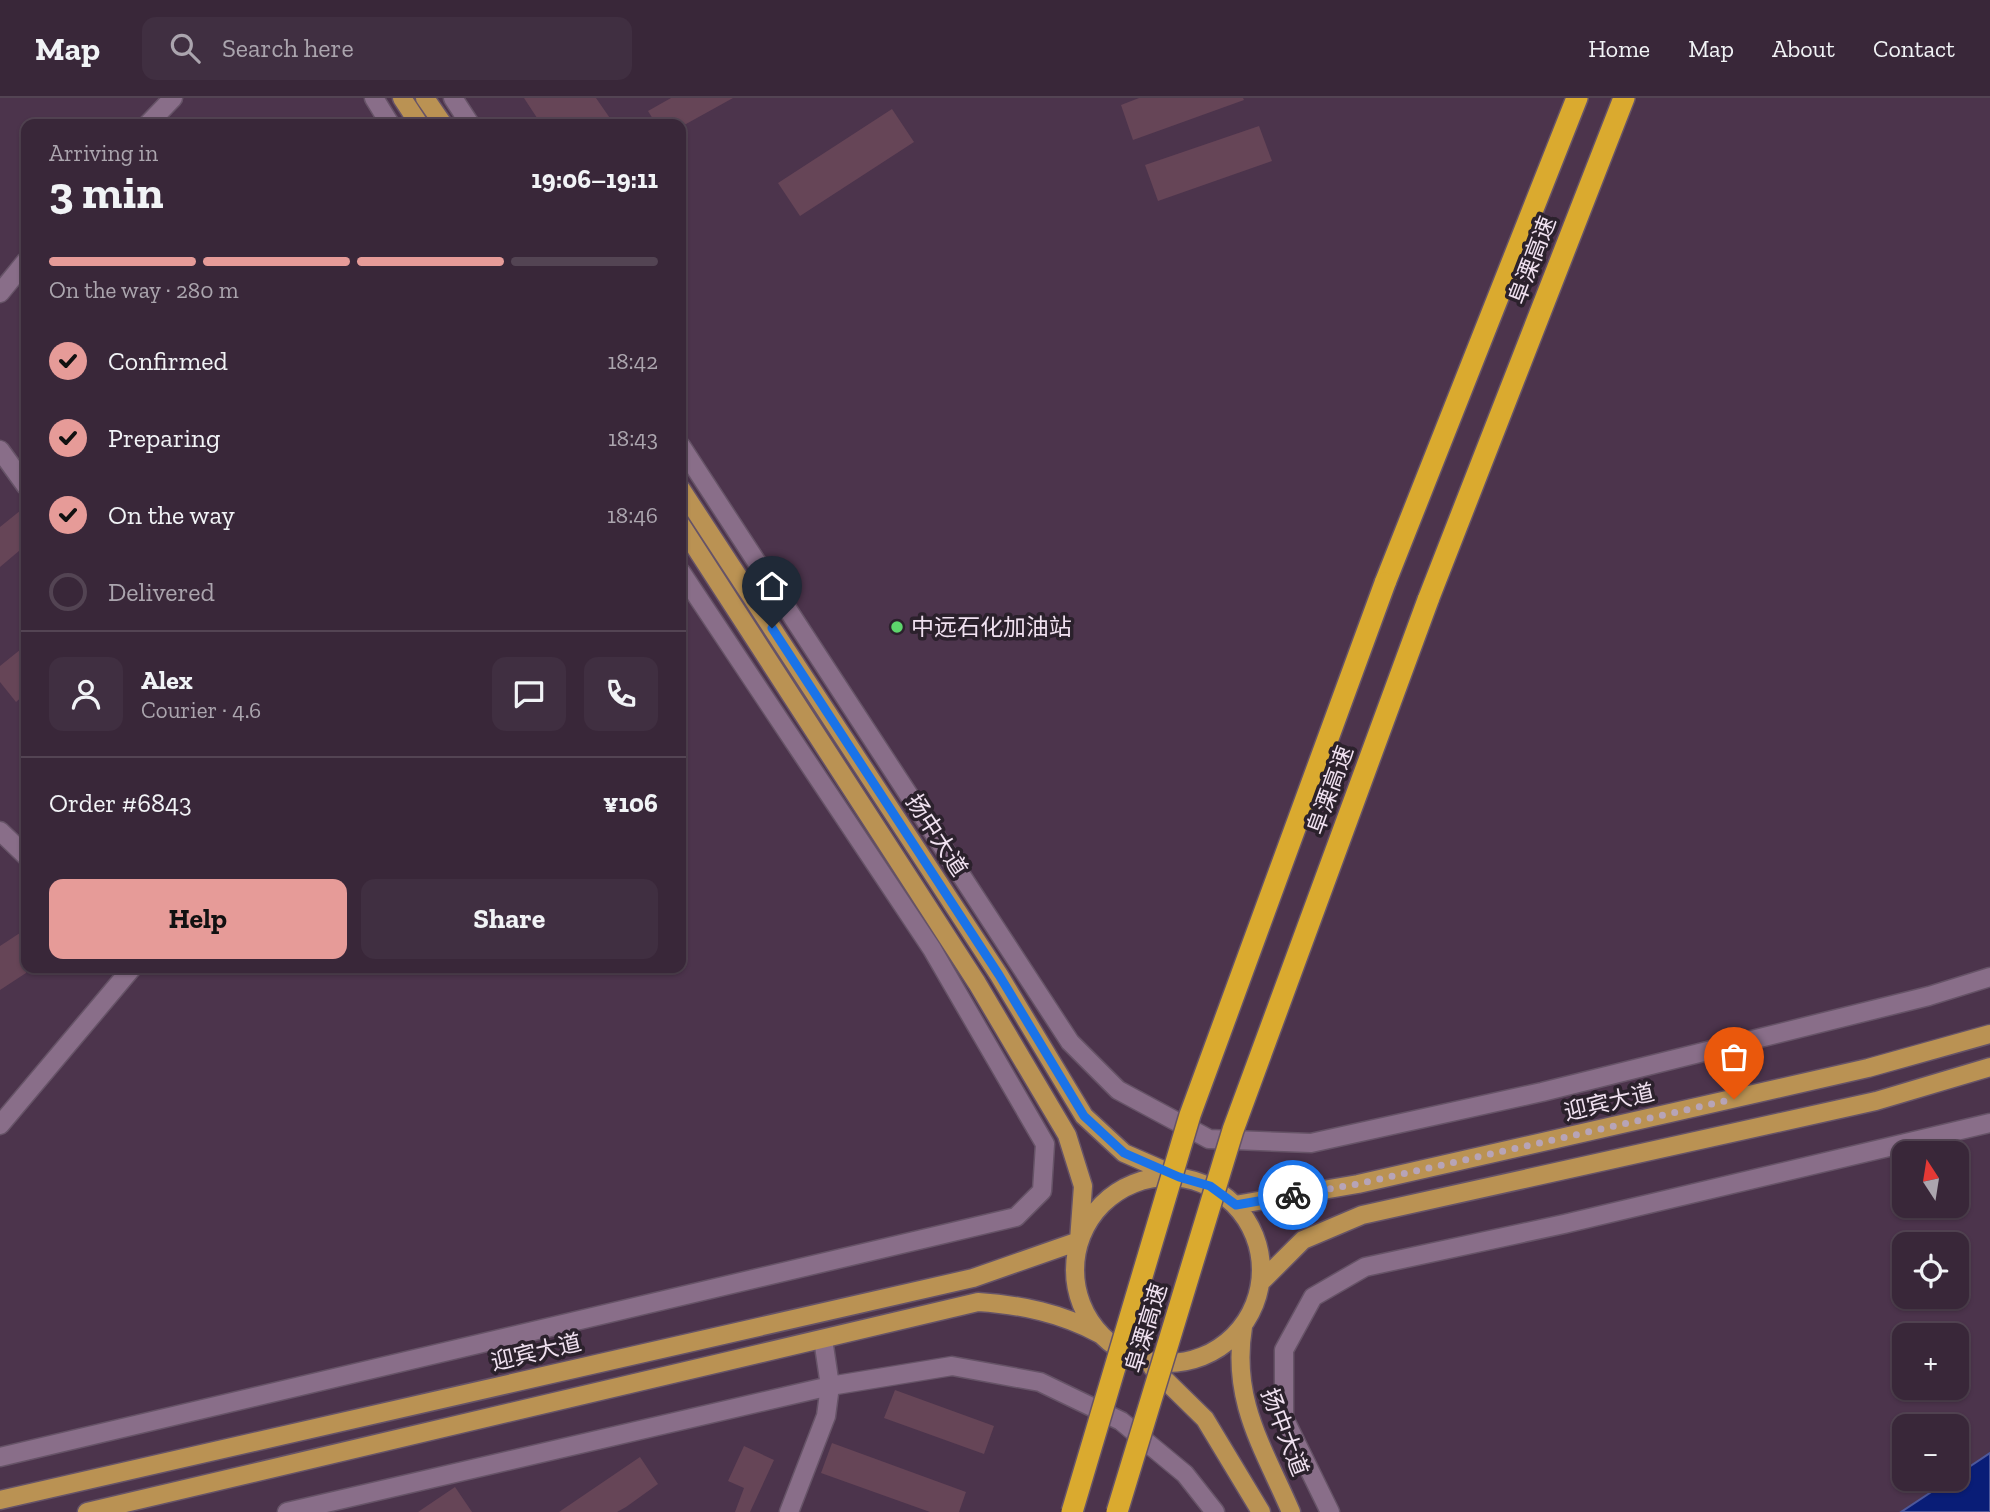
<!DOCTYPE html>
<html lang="en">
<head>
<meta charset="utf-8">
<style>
  :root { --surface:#392739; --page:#402f41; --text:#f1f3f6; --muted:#aba5ae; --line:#534453; --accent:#e69b98 }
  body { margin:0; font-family:"Zilla Slab","Noto Sans SC",serif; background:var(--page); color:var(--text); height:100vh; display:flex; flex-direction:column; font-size:26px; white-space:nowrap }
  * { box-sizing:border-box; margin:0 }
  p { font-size:23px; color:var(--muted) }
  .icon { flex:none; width:38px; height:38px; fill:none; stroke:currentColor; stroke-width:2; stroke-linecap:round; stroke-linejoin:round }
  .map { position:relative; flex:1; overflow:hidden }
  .side { position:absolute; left:21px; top:21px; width:665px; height:854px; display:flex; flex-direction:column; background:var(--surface); border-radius:14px; box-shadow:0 2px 5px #0004,0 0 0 2px var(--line) }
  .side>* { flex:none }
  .needle { width:46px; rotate:348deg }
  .buttons { position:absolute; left:1892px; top:1043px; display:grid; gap:14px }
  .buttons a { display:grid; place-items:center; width:77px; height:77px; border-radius:14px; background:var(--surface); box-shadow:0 2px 5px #0004,0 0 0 2px var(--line); font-size:35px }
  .pin { position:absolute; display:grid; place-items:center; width:60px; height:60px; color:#fff; margin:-72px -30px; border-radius:50% 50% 50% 0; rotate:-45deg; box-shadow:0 0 7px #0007 }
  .pin .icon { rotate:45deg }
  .courier { position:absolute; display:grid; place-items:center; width:70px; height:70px; margin:-35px; border:5px solid #1a73e8; border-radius:50%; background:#fff; color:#222; box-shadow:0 2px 9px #0007 }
  .overview em { font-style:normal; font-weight:800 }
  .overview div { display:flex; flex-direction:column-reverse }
  .overview { display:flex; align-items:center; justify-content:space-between; height:119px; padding:0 28px }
  h1 { font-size:46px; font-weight:800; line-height:52px }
  .bar { display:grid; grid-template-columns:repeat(4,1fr); gap:10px 7px; align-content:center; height:84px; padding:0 28px }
  .bar i { height:9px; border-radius:5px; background:var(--line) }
  .bar .active { background:var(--accent) }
  .bar p { grid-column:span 4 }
  .line { display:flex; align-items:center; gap:18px; padding:0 28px; border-top:2px solid var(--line) }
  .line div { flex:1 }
  .round { display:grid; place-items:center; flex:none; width:74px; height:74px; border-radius:14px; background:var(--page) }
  ol { padding:0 28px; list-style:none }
  li { display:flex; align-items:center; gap:21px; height:77px }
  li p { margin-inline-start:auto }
  li .icon { padding:7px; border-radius:50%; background:var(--accent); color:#111; stroke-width:4 }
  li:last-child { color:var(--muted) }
  li i { width:38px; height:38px; border:4px solid var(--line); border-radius:50% }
  .button { display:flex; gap:14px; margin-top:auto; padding:14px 28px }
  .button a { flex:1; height:80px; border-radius:14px; background:var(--accent); color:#111; font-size:28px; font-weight:800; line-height:80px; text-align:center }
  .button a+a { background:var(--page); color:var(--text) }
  header { display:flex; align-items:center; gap:42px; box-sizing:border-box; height:98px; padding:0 35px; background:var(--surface); border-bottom:2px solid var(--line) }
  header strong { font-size:33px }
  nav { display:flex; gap:38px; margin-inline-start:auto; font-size:24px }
  .search { width:490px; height:63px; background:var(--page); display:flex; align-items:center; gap:18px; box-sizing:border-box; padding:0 24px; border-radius:14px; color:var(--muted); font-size:26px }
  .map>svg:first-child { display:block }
  .water { fill:#091d77; stroke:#4e589b; stroke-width:2 }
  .building { fill:#664557 }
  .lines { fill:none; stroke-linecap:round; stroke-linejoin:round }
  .minor-casing { stroke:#665367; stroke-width:21 }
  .major-casing { stroke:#665367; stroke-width:21 }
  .highway-casing { stroke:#665367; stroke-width:24 }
  .minor { stroke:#896e89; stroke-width:18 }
  .major { stroke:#ba9253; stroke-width:18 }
  .highway { stroke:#daaa2f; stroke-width:21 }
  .highway-bridge-casing { stroke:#665367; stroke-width:24; stroke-linecap:butt }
  .highway-bridge { stroke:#daaa2f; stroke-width:21 }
  .done { stroke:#b7a4b7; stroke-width:7; stroke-dasharray:0 12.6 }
  .route { stroke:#1a73e8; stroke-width:9 }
  .poi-dot { fill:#5dd56c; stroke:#2b212c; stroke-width:2.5 }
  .labels { text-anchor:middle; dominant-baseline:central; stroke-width:7; stroke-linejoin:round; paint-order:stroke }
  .street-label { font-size:23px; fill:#f0e1f0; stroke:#2b212c }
  .poi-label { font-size:23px; fill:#f0e1f0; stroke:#2b212c; text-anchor:start }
</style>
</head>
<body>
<header>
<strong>Map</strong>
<div class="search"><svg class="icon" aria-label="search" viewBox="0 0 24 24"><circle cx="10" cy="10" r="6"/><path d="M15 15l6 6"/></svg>Search here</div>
<nav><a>Home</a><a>Map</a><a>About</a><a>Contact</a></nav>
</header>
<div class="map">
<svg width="1990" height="1414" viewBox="0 0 1990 1414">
  <rect width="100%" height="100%" fill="#4c344c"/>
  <path class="water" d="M 1990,1355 L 1990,1414 L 1901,1414 L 1951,1381 L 1956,1381 L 1957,1377 Z"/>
  <path class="building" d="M 524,0 L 596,0 L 614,26 L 541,26 Z
    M 671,0 L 733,0 L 686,26 L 656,26 L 648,13 Z
    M 1139,0 L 1243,0 L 1244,2 L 1133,42 L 1121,7 Z
    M 892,11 L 914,44 L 800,118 L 778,85 Z
    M 1259,28 L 1272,63 L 1158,103 L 1145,67 Z
    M 26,408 L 26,447 L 0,469 L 0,429 Z
    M 26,547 L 26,595 L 16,604 L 0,584 L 0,568 Z
    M 26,831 L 26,875 L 0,892 L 0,848 Z
    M 895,1292 L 994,1328 L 984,1356 L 884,1320 Z
    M 832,1345 L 966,1394 L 959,1414 L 930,1414 L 821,1375 Z
    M 744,1348 L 774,1362 L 750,1414 L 735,1414 L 744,1390 L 728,1383 Z
    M 640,1359 L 658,1386 L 626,1409 L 617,1414 L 559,1414 Z
    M 455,1389 L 472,1414 L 418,1414 Z"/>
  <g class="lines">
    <defs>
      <path id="minor" d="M 374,0 L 390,26
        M 453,0 L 470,26
        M 148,26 L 173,0
        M 0,195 L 26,163
        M 681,348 L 1070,944 L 1118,992 L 1209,1041 L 1311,1045 L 1542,994 L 1929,898 L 1990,879
        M 0,352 L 26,388
        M 0,733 L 26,758
        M 0,1027 L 132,870
        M 0,1359 L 1016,1119 L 1042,1093 L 1045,1046 L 932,851 L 681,474
        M 287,1414 L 830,1288 L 952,1268 L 1040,1284 L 1121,1323 L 1185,1376 L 1215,1414
        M 789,1414 L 826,1318 L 830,1288 L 823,1241
        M 1330,1414 L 1284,1320 L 1284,1252 L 1313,1199 L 1365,1169 L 1564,1126 L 1990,1025"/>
      <path id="major" d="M 402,0 L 419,26
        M 425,0 L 443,26
        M 681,391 L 999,877 L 1084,1018 L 1124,1055 L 1179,1079
        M1075 1172a93 93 0 1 1 186 0a93 93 0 1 1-186 0Z
        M 1235,1107 L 1358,1086 L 1868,970 L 1990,936
        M 1262,1183 L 1303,1142 L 1362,1117 L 1876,1003 L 1990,969
        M 1243,1229 C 1231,1302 1263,1349 1291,1414
        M 1152,1269 L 1205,1321 L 1261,1414
        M 0,1402 L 973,1180 L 1079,1143 L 1083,1088 L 1067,1037 L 977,885 L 681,427
        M 87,1414 L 978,1204 C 1022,1207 1061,1215 1100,1236"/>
      <path id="highway" d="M 1385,485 L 1577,0
        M 1428,502 L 1624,0"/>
    </defs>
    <use href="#minor" class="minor-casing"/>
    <use href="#major" class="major-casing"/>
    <use href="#highway" class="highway-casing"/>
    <use href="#minor" class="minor"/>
    <use href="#major" class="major"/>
    <use href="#highway" class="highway"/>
    <defs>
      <path id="highway-bridge" d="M 1072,1414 L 1190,1017 L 1385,485
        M 1117,1414 L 1233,1032 L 1428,502"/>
    </defs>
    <use href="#highway-bridge" class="highway-bridge-casing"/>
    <use href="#highway-bridge" class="highway-bridge"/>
  </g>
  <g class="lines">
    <path class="done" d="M 1293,1097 L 1358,1086 L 1734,1001"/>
    <path class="route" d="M 772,530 L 999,877 L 1084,1018 L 1124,1055 L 1179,1079 L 1210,1088 L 1236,1107 L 1293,1097"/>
  </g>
  <circle class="poi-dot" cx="897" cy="529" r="7"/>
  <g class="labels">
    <g class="street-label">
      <text transform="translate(1532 162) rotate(-69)">阜溧高速</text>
      <text transform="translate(1330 692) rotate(-70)">阜溧高速</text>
      <text transform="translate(937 737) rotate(57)">扬中大道</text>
      <text transform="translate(1609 1004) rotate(-13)">迎宾大道</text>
      <text transform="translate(1146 1230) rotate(-73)">阜溧高速</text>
      <text transform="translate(536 1254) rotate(-13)">迎宾大道</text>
      <text transform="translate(1285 1334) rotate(69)">扬中大道</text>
    </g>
    <g class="poi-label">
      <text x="911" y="529">中远石化加油站</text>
    </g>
  </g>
</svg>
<div class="buttons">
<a><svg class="needle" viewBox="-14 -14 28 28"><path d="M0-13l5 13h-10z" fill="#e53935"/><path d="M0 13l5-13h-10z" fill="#aba5ae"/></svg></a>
<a><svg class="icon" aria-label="locate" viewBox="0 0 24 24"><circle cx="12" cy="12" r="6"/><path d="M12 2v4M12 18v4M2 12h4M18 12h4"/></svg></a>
<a>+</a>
<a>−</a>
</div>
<div class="pin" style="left:1734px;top:1001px;background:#ea580c"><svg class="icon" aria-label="bag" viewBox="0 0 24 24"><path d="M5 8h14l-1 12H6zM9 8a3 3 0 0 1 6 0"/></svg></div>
<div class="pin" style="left:772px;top:530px;background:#1f2937"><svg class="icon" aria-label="home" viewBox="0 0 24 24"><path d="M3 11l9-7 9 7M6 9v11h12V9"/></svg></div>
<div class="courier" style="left:1293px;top:1097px"><svg class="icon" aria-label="bike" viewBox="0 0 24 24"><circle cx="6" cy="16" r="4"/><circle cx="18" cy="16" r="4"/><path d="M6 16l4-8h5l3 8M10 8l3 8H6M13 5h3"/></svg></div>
<section class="side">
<div class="overview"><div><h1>3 min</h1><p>Arriving in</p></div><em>19:06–19:11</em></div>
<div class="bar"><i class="active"></i><i class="active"></i><i class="active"></i><i></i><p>On the way · 280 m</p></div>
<ol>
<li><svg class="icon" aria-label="check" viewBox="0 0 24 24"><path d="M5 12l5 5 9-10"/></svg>Confirmed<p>18:42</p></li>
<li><svg class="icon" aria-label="check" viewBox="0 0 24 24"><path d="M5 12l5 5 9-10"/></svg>Preparing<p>18:43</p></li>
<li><svg class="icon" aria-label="check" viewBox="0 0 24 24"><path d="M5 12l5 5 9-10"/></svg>On the way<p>18:46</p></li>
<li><i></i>Delivered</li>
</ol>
<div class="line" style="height:126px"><a class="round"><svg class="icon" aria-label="person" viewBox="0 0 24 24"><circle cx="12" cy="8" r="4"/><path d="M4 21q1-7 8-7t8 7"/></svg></a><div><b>Alex</b><p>Courier · 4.6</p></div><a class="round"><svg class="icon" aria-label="chat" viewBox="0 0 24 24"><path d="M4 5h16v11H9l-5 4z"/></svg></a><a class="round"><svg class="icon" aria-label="phone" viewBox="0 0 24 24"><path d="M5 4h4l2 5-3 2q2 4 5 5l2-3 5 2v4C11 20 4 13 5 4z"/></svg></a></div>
<div class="line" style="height:91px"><div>Order #6843</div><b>¥106</b></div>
<div class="button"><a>Help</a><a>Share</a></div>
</section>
</div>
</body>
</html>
